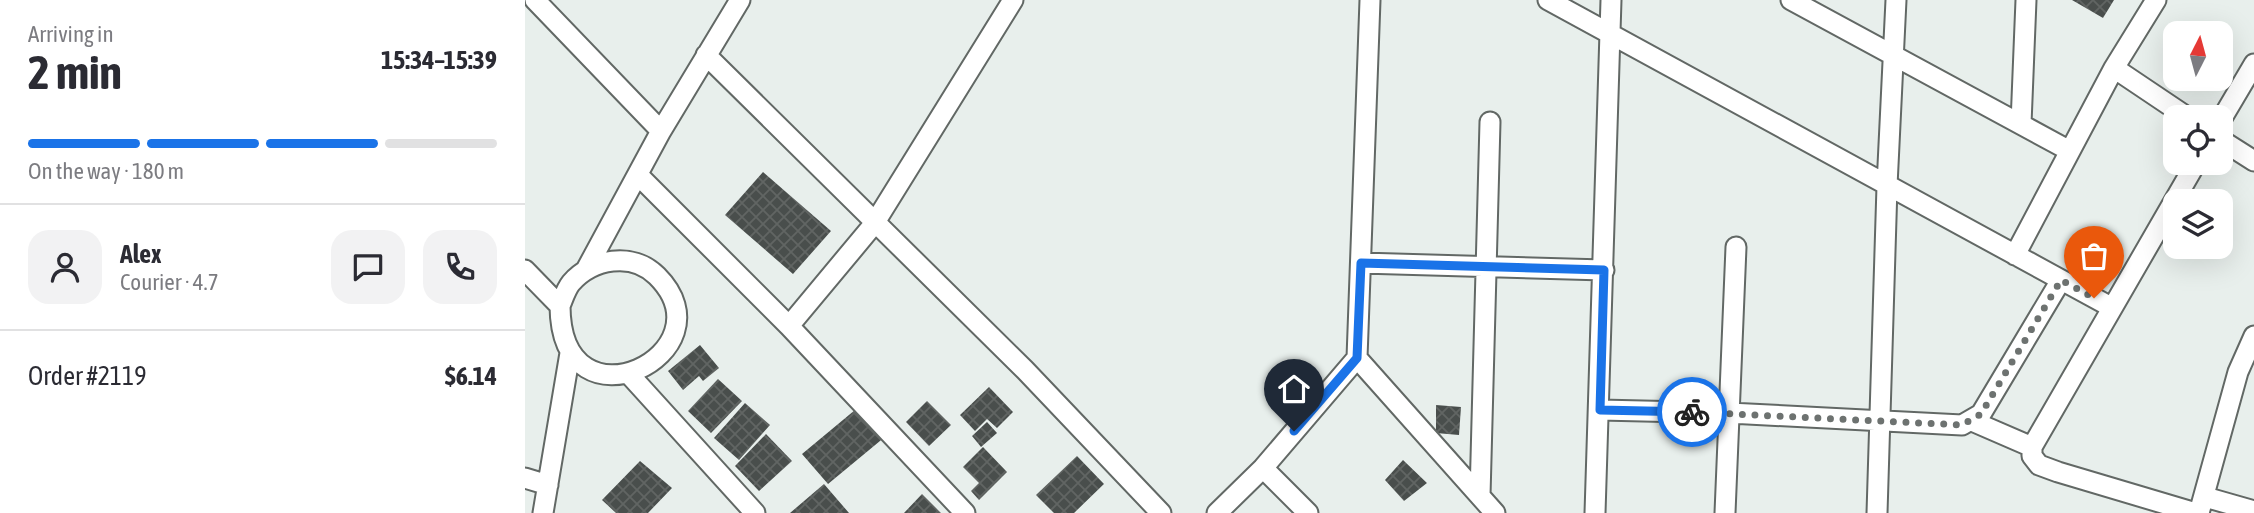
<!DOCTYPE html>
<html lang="en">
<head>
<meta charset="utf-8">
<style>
  :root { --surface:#fff; --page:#f2f2f3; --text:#2b2b33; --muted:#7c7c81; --line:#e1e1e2; --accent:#1a73e8 }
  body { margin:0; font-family:"Asap Condensed",sans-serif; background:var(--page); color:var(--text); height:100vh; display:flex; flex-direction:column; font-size:26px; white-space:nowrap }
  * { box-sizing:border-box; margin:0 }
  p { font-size:23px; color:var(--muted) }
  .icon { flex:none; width:38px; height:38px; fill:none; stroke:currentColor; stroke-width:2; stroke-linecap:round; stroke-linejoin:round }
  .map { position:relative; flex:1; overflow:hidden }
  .details { display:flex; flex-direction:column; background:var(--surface); width:525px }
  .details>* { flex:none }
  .needle { width:46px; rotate:6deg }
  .tools { position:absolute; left:1638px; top:21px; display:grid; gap:14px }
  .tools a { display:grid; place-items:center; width:70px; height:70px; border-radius:14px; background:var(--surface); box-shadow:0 7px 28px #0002; font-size:35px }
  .pin { position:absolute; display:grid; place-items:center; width:60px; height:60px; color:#fff; margin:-72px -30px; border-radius:50% 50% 50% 0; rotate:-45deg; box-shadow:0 0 7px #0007 }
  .pin .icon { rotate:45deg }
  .courier { position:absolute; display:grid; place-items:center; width:70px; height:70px; margin:-35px; border:5px solid #1a73e8; border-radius:50%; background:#fff; color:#222; box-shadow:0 2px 9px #0007 }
  .head em { font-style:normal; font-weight:700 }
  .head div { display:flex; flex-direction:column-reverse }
  .head { display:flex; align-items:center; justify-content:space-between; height:119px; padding:0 28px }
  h1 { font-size:46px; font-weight:700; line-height:52px }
  .bar { display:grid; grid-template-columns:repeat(4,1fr); gap:10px 7px; align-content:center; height:84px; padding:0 28px }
  .bar i { height:9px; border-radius:5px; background:var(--line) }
  .bar .active { background:var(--accent) }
  .bar p { grid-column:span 4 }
  .line { display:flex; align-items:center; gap:18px; padding:0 28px; border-top:2px solid var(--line) }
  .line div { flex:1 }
  .round { display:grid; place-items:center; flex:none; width:74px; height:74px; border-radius:21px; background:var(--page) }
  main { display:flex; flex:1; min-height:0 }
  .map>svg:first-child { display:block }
  .building { fill:url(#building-cross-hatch) }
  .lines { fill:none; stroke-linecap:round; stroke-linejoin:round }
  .minor-casing { stroke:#626865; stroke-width:23 }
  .minor { stroke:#fff; stroke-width:19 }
  .done { stroke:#6d7270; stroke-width:7; stroke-dasharray:0 12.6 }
  .route { stroke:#1a73e8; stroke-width:9 }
</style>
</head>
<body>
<main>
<section class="details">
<div class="head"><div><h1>2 min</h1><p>Arriving in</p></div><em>15:34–15:39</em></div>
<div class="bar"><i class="active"></i><i class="active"></i><i class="active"></i><i></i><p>On the way · 180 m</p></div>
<div class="line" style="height:126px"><a class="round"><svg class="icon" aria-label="person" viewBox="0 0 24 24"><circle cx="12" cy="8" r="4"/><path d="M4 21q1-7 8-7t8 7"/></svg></a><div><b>Alex</b><p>Courier · 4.7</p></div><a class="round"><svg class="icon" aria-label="chat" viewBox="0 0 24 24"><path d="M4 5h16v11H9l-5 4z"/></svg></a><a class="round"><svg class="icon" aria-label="phone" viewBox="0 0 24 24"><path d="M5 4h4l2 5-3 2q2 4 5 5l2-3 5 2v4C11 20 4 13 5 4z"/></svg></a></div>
<div class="line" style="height:91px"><div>Order #2119</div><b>$6.14</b></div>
</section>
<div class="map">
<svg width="1729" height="513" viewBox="0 0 1729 513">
  <defs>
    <pattern id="building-cross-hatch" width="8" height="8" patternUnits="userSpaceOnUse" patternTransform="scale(1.75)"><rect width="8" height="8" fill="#494e4c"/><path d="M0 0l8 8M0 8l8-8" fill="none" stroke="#616563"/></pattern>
  </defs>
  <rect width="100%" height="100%" fill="#e8efec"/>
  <path class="building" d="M 1547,0 L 1589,0 L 1578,18 Z
    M 238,172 L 306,231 L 268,274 L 200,215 Z
    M 175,345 L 194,368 L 178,381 L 174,376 L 158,390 L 143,371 Z
    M 193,379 L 217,401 L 186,433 L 163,411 Z
    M 464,387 L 488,412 L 472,428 L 462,419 L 450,431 L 435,415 Z
    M 402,401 L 426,425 L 404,446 L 381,422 Z
    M 220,403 L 245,425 L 214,460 L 189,438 Z
    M 336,405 L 361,436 L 303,484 L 277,454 Z
    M 911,405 L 936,407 L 934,435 L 911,433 Z
    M 462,422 L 472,433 L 456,447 L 447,436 Z
    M 241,434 L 267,461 L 234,491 L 210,466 Z
    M 458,447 L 482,472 L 454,500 L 446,491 L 454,483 L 438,467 Z
    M 552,456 L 579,484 L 549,513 L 529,513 L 511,495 Z
    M 878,460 L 902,483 L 879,501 L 860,480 Z
    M 115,461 L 147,488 L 123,513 L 91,513 L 77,500 Z
    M 299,484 L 324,513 L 265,513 Z
    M 397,494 L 416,513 L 379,513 Z"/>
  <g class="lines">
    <defs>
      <path id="minor" d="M 10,0 L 136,131
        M 1023,0 L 1586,307
        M 1266,0 L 1545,151
        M 181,55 L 500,370 L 636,513
        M 1589,68 L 1662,117
        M 1696,120 L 1729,64
        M 1496,124 L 1501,0
        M 1696,140 L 1729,161
        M 114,176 L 264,326 L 440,513
        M 1490,255 L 1589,68 L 1631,0
        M 836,263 L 1079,270
        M 62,268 L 136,131 L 215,0
        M 0,270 L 35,306 C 36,438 209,353 132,276 C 107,251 67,259 46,283 C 41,289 38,299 35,306
        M 264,326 L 349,224 L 488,0
        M 832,358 L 970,513
        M 103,373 L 230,513
        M 1075,410 L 1204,413 L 1437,425 L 1456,414 L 1536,280
        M 1447,421 L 1507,447
        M 738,468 L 783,513
        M 0,478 L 23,485
        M 955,496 L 965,122
        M 1680,497 L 1729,511
        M 18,513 L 45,353
        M 692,513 L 738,468 L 832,358 L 845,0
        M 1070,513 L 1086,0
        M 1200,513 L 1211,247
        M 1352,513 L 1362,186 L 1371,0
        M 1671,513 L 1533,472 L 1514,465 L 1507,456 L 1507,447 L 1671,163
        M 1674,513 L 1713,372 L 1729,336"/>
    </defs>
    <use href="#minor" class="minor-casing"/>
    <use href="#minor" class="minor"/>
  </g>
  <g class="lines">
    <path class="done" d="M 1167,412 L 1437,425 L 1456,414 L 1536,280 L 1569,298"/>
    <path class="route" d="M 769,431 L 832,358 L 836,263 L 1079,270 L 1075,410 L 1167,412"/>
  </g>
</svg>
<div class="tools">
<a><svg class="needle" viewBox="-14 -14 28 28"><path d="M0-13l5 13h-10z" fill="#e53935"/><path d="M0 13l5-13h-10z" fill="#7c7c81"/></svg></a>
<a><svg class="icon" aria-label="locate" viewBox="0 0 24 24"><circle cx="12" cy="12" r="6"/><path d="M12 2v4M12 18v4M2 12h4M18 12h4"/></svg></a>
<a><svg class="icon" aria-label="layers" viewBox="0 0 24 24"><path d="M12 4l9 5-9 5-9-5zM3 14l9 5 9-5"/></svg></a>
</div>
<div class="pin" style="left:1569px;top:298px;background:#ea580c"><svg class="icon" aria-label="bag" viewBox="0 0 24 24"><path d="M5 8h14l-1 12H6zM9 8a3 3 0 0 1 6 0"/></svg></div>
<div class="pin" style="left:769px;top:431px;background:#1f2937"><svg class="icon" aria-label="home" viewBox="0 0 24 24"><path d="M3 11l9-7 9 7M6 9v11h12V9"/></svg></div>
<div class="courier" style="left:1167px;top:412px"><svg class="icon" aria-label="bike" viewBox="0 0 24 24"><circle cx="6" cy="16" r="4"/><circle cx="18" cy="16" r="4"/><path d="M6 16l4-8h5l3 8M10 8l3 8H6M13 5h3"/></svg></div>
</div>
</main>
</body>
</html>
